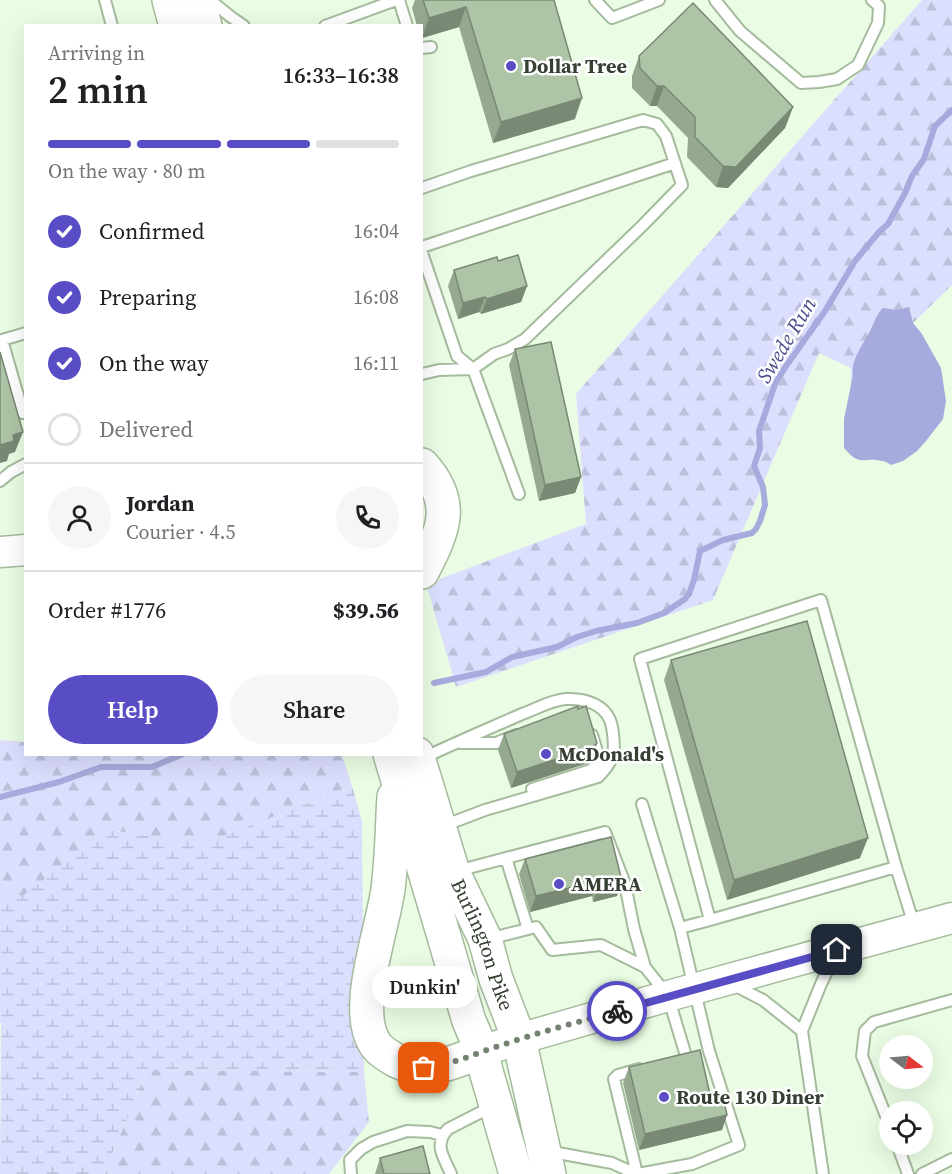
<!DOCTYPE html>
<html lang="en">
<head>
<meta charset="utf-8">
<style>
  :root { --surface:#fff; --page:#f6f6f6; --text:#202124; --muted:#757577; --line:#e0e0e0; --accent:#594dc5 }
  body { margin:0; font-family:"Source Serif 4",serif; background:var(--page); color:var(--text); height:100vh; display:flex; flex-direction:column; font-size:22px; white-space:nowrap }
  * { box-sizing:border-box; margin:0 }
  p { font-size:20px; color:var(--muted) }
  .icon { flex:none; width:33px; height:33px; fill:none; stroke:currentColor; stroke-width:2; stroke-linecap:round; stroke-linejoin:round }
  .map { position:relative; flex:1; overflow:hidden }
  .drawer { position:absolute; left:24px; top:24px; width:399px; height:732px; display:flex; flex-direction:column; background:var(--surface); border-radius:0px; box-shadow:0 6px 24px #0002 }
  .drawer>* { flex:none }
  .needle { width:39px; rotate:106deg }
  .tools { position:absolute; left:879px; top:1035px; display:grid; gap:12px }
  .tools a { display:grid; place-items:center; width:54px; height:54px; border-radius:50%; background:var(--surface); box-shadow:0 6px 24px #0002; font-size:30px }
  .pin { position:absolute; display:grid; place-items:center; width:51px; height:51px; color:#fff; margin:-26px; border-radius:12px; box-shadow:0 3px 9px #0006 }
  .courier { position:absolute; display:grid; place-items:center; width:60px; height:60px; margin:-30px; border:4px solid #594dc5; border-radius:50%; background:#fff; color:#222; box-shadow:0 2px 8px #0007 }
  .bubble { position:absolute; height:42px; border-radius:21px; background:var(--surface); box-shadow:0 6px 24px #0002; font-size:20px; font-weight:600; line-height:42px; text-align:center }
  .overview em { font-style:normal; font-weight:600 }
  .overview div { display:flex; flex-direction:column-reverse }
  .overview { display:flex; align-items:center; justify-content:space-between; height:102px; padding:0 24px }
  h1 { font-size:39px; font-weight:600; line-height:45px }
  .bar { display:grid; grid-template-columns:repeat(4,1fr); gap:9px 6px; align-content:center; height:72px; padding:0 24px }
  .bar i { height:8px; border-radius:4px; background:var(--line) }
  .bar .selected { background:var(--accent) }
  .bar p { grid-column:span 4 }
  .line { display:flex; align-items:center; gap:15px; padding:0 24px; border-top:2px solid var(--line) }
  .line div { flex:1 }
  .round { display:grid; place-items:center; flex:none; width:63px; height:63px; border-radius:32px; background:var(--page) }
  ol { padding:0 24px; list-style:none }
  li { display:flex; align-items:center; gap:18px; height:66px }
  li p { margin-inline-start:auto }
  li .icon { padding:6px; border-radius:50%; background:var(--accent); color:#fff; stroke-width:4 }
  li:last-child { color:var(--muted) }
  li i { width:33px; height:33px; border:3px solid var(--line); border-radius:50% }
  .button { display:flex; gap:12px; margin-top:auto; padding:12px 24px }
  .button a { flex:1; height:69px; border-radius:36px; background:var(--accent); color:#fff; font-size:24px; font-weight:600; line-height:69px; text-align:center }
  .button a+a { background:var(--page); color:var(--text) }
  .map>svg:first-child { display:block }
  .forest { fill:url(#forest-firs) }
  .wetland { fill:url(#wetland-marsh) }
  .water { fill:#a7aadc }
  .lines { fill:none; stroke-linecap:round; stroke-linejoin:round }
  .stream { stroke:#a7aadc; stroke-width:6 }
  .lane-casing { stroke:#a4bb9d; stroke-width:14 }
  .secondary-casing { stroke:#a4bb9d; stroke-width:33 }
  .highway-casing { stroke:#a4bb9d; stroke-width:36 }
  .lane { stroke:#fff; stroke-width:10 }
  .secondary { stroke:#fff; stroke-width:30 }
  .highway { stroke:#fff; stroke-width:33 }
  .wall { fill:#95a98f }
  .shaded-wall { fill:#798974 }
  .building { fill:#adc4a6; stroke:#798974; stroke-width:1.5 }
  .done { stroke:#748270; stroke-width:6; stroke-dasharray:0 10.8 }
  .route { stroke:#594dc5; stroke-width:8 }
  .poi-dot { fill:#594dc5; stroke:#fff; stroke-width:2 }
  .labels { text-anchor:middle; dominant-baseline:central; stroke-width:5; stroke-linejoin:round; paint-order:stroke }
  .poi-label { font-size:20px; font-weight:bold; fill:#353f32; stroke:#fff; text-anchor:start }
  .street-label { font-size:20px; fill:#353f32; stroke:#fff }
  .water-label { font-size:21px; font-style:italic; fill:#504f8e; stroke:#fff }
</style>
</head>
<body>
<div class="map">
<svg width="952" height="1174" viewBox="0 0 952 1174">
  <defs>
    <pattern id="forest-firs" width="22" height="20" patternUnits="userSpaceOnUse" patternTransform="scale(1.5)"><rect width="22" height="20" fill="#dcdefe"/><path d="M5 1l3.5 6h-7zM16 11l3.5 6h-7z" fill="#bdc0da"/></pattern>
    <pattern id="wetland-marsh" width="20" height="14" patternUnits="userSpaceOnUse" patternTransform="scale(1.5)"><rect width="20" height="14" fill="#dcdefe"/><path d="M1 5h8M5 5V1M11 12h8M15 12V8" fill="none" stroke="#bdc0da"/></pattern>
  </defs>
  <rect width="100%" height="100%" fill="#eafde4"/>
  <path class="forest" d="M 922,0 L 952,0 L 952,285 L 913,323 L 850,455 L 851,368 L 819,353 L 713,600 L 456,687 L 428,590 L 442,578 L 586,524 L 576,394 Z
    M 0,740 L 25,742 L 26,754 L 342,755 L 352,786 L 203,845 L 110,830 L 22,897 L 0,892 Z
    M 147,1070 L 364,1072 L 369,1122 L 329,1174 L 104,1174 Z"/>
  <path class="wetland" d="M 352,786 L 362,821 L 364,1072 L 147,1070 L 104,1174 L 0,1174 L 1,1023 L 0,1022 L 0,892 L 22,896 L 110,830 L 203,844 Z"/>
  <path class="water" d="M 909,307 L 913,323 L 922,334 L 941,368 L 946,401 L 943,419 L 926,441 L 917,451 L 903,461 L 891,465 C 888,463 885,461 882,461 C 863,456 861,468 844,448 L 844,419 L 853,375 C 850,360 865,342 871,329 C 875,321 876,315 883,308 L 897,310 Z"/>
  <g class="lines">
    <path class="stream" d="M 434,683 L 486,672 L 512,657 L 557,647 L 577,637 L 596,631 L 637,623 L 664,613 L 685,599 L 689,594 L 694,580 L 700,551 L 723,540 L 752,533 L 756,529 L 760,521 L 765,505 L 763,487 L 754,466 L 760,448 L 759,431 L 775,384 L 784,369 L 825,311 L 855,261 L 879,232 L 888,224 L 905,193 L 912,176 L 924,159 L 935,126 L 952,110
      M 0,797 L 59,782 L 101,767 L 152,767 L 183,754"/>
    <defs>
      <path id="lane" d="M 105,0 L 112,26
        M 210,0 L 231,17 L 244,26
        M 399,0 L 407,26
        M 595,0 L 612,18 L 659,0
        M 715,0 L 740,31 L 801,83 L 819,82 L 837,79 L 858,65 L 878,23 L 879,6 L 872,0
        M 325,26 L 396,0
        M 422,48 L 431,47
        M 422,188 L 471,171 L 643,120 L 657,124 L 666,136 L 682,185 L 642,226 L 525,339 L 508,349 L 494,354 L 473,369 L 439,370 L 422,374
        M 422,247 L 675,163
        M 422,253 L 457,356 L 473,369 L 519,494
        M 23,413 L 2,340 L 26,333
        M 0,481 L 11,472 L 26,464
        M 461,743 L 496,743 L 516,735
        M 421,759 C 455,743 488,729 522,714 C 536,709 551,700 566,699 C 586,698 608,705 612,727 C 616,751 615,760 598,777 L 485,810 L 443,826
        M 532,789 L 591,770 L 600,761 L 592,735
        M 506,858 L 528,929
        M 896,867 L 915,928
        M 457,871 L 605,832 L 625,884 L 634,929 L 645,967
        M 680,928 L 710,920 L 896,867 L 821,600 L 640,659 L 710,920
        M 488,939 L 536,927 L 552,950 L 601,945 L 645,967 L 668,996 L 686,1056
        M 734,985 L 763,1000 L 802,1031 L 821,984 L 834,957
        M 802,1031 L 823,1174
        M 890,1126 L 862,1056 L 865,1031 L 874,1022 L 952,1000
        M 897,1144 L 908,1174
        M 547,1151 L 612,1163 L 636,1174
        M 351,1174 L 350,1160 L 361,1149 L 373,1142 L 407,1131 L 430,1132 L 442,1135
        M 451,1174 C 444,1157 433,1145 448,1129 L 493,1106
        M 637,1174 L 614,1079 L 618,1075 L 639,1069
        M 638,1174 L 692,1164 L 739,1145 L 709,1051 L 680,928 L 642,804
        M 922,1174 L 952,1159"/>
      <path id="secondary" d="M 0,552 L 26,550
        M 482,1051 L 519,1039 L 668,996 L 952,918"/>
      <g id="highway">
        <path d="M 169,0 L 176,26"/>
        <path d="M 198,0 L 205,26"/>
        <path d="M 422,465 C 457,503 443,531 422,572"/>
        <path d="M 390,754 L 469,1021 L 482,1051 L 486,1071 L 516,1174"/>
        <path id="s1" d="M 417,754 L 453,872 L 485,939 L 496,979 L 519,1039 L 549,1174"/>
        <path d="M 394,797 C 392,828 392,859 388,889 C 383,928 353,1007 374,1042 C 378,1050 387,1055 395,1060 C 425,1076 453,1063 482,1051"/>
      </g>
    </defs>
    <use href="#lane" class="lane-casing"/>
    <use href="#secondary" class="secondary-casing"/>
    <use href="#highway" class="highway-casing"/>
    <use href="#lane" class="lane"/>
    <use href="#secondary" class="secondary"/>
    <use href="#highway" class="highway"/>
  </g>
  <path class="wall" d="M 415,0 L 554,0 L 575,119 L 493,143 L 459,27 L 422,38 L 422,26 L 417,26 L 412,8 Z
    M 639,56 L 793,107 L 785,128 L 728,188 L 716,187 L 687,157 L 688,138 L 657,106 L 650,106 L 632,88 L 632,76 Z
    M 498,261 L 527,286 L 521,302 L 481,314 L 479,312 L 458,319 L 448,286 L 454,270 Z
    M 515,349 L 581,477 L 575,493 L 539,501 L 509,365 Z
    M 671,660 L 860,858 L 727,900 L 664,680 Z
    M 504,734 L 597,743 L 592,759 L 588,763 L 511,788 L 498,750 Z
    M 525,859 L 622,881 L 617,896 L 593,902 L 592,896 L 530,912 L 519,874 Z
    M 629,1067 L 711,1099 L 727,1115 L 722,1130 L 639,1150 L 623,1083 Z
    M 380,1158 L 430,1174 L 375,1174 Z"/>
  <path class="shaded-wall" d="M 466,7 L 459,27 L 422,38 L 429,18 Z
    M 657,86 L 664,86 L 657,106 L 650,106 Z
    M 582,98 L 575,119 L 493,143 L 501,122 Z
    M 793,107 L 785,128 L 728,188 L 716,187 L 723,166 Z
    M 527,286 L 521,302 L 481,314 L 487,299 Z
    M 485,297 L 479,312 L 458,319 L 463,303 Z
    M 23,432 L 15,452 L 9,454 L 7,461 L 0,463 L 0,445 L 13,435 Z
    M 581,477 L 575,493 L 539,501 L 545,485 Z
    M 597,743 L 592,759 L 588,763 L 511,788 L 517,772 Z
    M 868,838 L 860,858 L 727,900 L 734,880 Z
    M 598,881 L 592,896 L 530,912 L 536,896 Z
    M 622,881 L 617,896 L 593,902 L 599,886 Z
    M 727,1115 L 722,1130 L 639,1150 L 645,1134 Z"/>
  <path class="building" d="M 423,0 L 554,0 L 582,98 L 501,122 L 466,7 L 429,18 Z
    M 693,3 L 793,107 L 736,167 L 723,166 L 695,137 L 695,117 L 664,86 L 657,86 L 640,68 L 639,56 Z
    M 518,255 L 527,286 L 487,299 L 485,297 L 463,303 L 454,270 L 497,257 L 498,261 Z
    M 551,342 L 581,477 L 545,485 L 515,349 Z
    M 0,352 L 23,432 L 13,435 L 14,441 L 0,445 Z
    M 807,621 L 868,838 L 734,880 L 671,660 Z
    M 578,706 L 578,709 L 586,706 L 597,743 L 593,747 L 517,772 L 504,734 Z
    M 611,837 L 622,881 L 599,886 L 598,881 L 536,896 L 525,859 Z
    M 700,1050 L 711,1099 L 723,1096 L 727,1115 L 645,1134 L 629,1067 Z
    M 423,1146 L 430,1174 L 384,1174 L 380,1158 Z"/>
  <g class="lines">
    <path class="done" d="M 424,1068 C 453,1065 478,1052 505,1044 C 542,1031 580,1022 617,1011"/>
    <path class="route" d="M 617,1011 L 837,950"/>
  </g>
  <g class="poi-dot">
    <circle cx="511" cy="66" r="6"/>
    <circle cx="546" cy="754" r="6"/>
    <circle cx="559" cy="884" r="6"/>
    <circle cx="664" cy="1097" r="6"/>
  </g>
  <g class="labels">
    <g class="poi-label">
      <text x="523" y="66">Dollar Tree</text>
      <text x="558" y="754">McDonald's</text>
      <text x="571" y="884">AMERA</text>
      <text x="676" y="1097">Route 130 Diner</text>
    </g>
    <g class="street-label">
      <text stroke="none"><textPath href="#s1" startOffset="202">Burlington Pike</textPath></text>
    </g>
    <g class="water-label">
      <text transform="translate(786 340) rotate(-59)">Swede Run</text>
    </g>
  </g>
</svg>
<div class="tools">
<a><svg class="needle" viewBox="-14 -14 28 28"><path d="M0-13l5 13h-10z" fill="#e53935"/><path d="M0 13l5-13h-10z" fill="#757577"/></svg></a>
<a><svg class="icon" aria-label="locate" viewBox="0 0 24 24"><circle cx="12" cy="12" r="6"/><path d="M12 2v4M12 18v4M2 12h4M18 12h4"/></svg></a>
</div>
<div class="pin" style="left:424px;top:1068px;background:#ea580c"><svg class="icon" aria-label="bag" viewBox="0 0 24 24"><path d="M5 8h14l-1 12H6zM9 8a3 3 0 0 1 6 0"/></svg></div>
<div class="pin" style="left:837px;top:950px;background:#1f2937"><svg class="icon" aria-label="home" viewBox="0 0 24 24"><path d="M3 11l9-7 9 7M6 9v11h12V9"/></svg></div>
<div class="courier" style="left:617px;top:1011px"><svg class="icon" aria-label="bike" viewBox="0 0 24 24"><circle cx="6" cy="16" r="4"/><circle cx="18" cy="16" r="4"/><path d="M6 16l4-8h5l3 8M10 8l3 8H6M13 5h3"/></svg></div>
<div class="bubble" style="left:372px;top:966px;width:105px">Dunkin'</div>
<section class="drawer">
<div class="overview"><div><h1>2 min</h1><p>Arriving in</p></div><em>16:33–16:38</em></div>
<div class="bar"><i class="selected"></i><i class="selected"></i><i class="selected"></i><i></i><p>On the way · 80 m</p></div>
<ol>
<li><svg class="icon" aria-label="check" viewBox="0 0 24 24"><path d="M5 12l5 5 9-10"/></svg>Confirmed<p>16:04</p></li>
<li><svg class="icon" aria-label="check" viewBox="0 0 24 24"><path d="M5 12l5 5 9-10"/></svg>Preparing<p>16:08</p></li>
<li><svg class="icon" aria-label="check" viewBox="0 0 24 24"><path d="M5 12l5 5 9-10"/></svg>On the way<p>16:11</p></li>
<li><i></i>Delivered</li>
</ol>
<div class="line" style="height:108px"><a class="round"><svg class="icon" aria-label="person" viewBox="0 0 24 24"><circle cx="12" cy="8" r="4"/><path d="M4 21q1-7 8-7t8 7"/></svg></a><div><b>Jordan</b><p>Courier · 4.5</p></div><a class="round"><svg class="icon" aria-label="phone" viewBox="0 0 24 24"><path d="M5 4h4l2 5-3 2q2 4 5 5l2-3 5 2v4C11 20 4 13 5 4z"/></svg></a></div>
<div class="line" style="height:78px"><div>Order #1776</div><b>$39.56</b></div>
<div class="button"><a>Help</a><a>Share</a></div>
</section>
</div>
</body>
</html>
